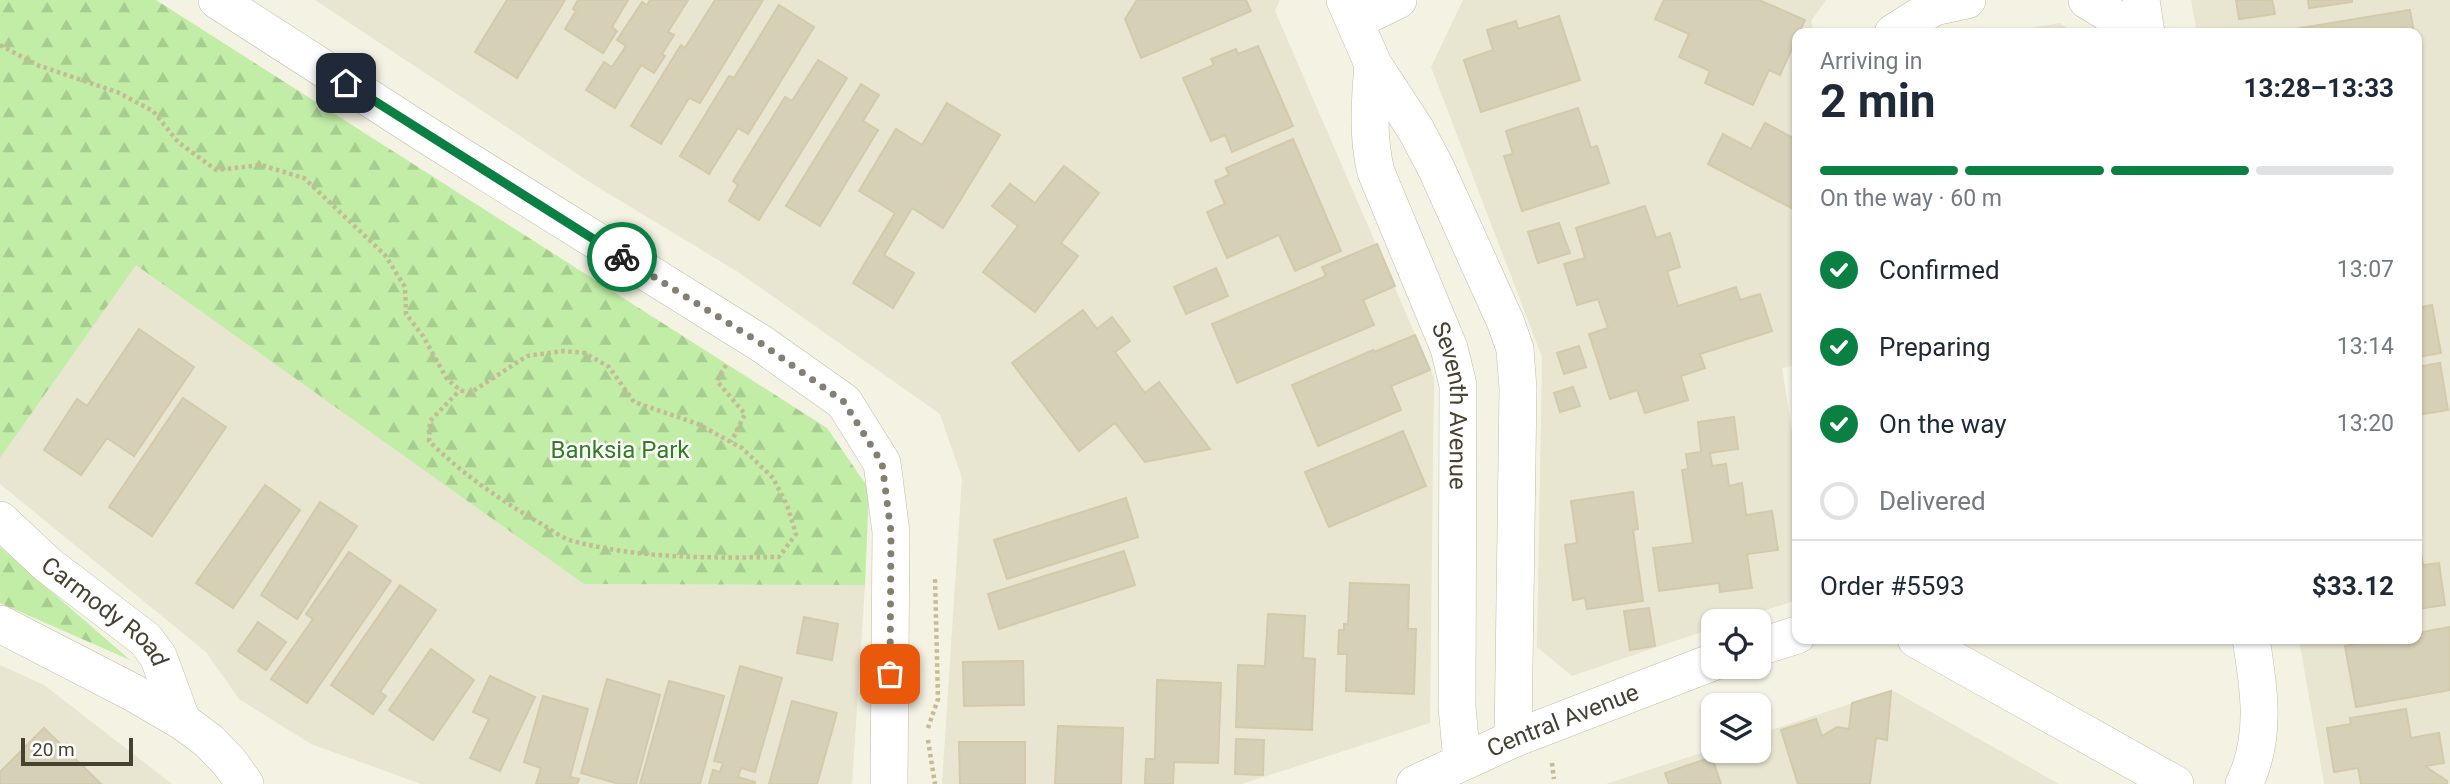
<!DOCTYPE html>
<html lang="en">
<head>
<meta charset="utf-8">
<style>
  :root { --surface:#fff; --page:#f6f6f7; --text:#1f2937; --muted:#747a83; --line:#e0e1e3; --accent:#0b8043 }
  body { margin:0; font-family:Roboto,sans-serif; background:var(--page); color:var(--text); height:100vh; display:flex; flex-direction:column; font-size:26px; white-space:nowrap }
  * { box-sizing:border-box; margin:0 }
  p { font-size:23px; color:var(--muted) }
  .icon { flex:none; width:38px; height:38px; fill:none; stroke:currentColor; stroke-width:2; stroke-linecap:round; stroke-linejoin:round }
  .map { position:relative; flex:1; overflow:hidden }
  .sheet { position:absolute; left:1792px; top:28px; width:630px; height:616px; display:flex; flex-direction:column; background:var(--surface); border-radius:14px; box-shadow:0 2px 5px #0004 }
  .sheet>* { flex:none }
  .fabs { position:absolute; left:1701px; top:609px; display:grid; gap:14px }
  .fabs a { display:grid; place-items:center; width:70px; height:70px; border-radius:14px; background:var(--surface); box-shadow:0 2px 5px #0004; font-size:35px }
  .scale { position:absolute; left:21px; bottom:18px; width:112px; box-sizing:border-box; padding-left:7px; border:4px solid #464233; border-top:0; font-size:19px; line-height:24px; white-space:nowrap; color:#464233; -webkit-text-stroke:5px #fff; paint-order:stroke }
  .pin { position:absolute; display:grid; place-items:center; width:60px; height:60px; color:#fff; margin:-30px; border-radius:14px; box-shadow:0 4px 10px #0006 }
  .courier { position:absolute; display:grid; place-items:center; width:70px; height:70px; margin:-35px; border:5px solid #0b8043; border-radius:50%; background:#fff; color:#222; box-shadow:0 2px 9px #0007 }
  .overview em { font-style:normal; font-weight:700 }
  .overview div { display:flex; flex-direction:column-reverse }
  .overview { display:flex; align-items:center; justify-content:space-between; height:119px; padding:0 28px }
  h1 { font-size:46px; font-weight:700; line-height:52px }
  .bar { display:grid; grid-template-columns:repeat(4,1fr); gap:10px 7px; align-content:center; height:84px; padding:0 28px }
  .bar i { height:9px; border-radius:5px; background:var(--line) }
  .bar .current { background:var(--accent) }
  .bar p { grid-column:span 4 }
  .line { display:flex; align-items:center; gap:18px; padding:0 28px; border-top:2px solid var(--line) }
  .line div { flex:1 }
  ol { padding:0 28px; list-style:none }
  li { display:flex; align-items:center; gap:21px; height:77px }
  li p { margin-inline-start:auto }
  li .icon { padding:7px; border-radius:50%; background:var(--accent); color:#fff; stroke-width:4 }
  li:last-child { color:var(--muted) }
  li i { width:38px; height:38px; border:4px solid var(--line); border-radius:50% }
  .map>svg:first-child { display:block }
  .residential { fill:#e8e5d1 }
  .forest { fill:url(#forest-firs) }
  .building { fill:#d6d0b7; stroke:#d2caaa; stroke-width:2 }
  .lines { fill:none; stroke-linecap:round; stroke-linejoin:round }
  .minor-casing { stroke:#c0bca5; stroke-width:38 }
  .path { stroke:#c4bb95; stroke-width:4.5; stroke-dasharray:3.5 3.5; stroke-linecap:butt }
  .minor { stroke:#fff; stroke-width:37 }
  .done { stroke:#838071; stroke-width:7; stroke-dasharray:0 12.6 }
  .route { stroke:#0b8043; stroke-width:9 }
  .labels { text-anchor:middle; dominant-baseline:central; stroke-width:5; stroke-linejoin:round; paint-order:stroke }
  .street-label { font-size:24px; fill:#464233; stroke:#fff }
  .park-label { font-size:24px; fill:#337e20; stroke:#fff }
</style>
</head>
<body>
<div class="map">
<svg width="2450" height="784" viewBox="0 0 2450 784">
  <defs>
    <pattern id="forest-firs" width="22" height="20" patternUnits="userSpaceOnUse" patternTransform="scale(1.75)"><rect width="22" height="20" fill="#c1eda7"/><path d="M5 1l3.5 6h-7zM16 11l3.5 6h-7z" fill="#a7cc90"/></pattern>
  </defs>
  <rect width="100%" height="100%" fill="#f4f2e3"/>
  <path class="residential" d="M 315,0 L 1280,0 L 1275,11 L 1434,378 L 1430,723 L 1242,784 L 942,784 L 962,478 L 940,414 L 738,272 L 591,183 Z
    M 1463,0 L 1826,0 L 1811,21 L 1814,33 L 1797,33 L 1797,365 L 1782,368 L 1797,463 L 1797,600 L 1733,621 L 1713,621 L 1713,628 L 1572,676 L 1537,647 L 1542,357 L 1431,67 Z
    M 2191,0 L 2450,0 L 2450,784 L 2324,784 L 2299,639 L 2417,639 L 2417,33 L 2197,33 Z
    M 2060,23 L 2074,33 L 2002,33 Z
    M 136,264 L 584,584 L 865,585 L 852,784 L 421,784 L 311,744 L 239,699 L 206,652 L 0,484 L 0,458 Z
    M 0,665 L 44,685 L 172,784 L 0,784 Z
    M 1892,690 L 2059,784 L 1606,784 L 1713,749 L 1713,751 L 1759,751 L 1759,734 Z"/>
  <path class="forest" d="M 0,0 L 156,0 L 827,428 L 869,489 L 865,585 L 584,584 L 136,265 L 0,458 Z
    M 0,547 L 130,660 L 0,603 Z"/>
  <path class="building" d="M 507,0 L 565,0 L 517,78 L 475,52 Z
    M 578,0 L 628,0 L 612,27 L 617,31 L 603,53 L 565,29 L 576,11 L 573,9 Z
    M 650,0 L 688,0 L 668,32 L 674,35 L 662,54 L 665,56 L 654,73 L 641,65 L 615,108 L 586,90 L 604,62 L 612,67 L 626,46 L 617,40 L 642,2 L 647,5 Z
    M 715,0 L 763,0 L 700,103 L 689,98 L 661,144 L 631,126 L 681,45 L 685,48 Z
    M 1137,0 L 1246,0 L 1251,11 L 1141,58 L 1125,19 Z
    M 1664,0 L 1759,0 L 1805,20 L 1780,75 L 1769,70 L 1753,105 L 1705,83 L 1710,71 L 1679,57 L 1689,34 L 1655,19 Z
    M 2236,0 L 2272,0 L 2275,14 L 2239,19 Z
    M 2308,0 L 2352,0 L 2352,2 L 2309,8 Z
    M 779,5 L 814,27 L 748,134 L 738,128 L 709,174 L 680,156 L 729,76 L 734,78 Z
    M 2410,10 L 2414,33 L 2271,33 Z
    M 1559,16 L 1580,80 L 1481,112 L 1464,60 L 1493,50 L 1487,30 L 1516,21 L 1518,29 Z
    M 1258,46 L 1293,126 L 1232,152 L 1225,135 L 1211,141 L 1183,78 L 1214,65 L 1211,59 L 1236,49 L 1238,54 Z
    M 818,60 L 847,78 L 759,220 L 729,201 L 738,185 L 733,181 L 785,97 L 792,101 Z
    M 861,84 L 879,95 L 863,121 L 878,130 L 820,226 L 786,206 Z
    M 947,103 L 1000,135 L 943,228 L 912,208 L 884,255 L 914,273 L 893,308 L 853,283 L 895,213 L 859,191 L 896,129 L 922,145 Z
    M 1578,108 L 1591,148 L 1597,146 L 1609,183 L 1522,211 L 1504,156 L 1513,154 L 1506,131 Z
    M 1765,123 L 1797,140 L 1797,211 L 1708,164 L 1723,134 L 1751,149 Z
    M 1293,139 L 1341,251 L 1295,271 L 1279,235 L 1227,258 L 1207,212 L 1225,204 L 1215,181 L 1229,175 L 1226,168 Z
    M 1064,166 L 1099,193 L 1061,243 L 1078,256 L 1035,312 L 983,272 L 1018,226 L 992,206 L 1010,184 L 1035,203 Z
    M 1645,206 L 1656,238 L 1670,233 L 1680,267 L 1667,271 L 1678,306 L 1736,287 L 1740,300 L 1760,294 L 1772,331 L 1700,354 L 1705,368 L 1681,376 L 1688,400 L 1645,413 L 1637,390 L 1610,399 L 1589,334 L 1608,328 L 1598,299 L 1577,305 L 1564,264 L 1585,258 L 1576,228 Z
    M 1559,223 L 1570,253 L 1538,263 L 1528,232 Z
    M 1377,244 L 1395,286 L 1363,300 L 1374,325 L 1237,383 L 1212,324 L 1326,276 L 1322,267 Z
    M 1216,268 L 1228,296 L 1186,314 L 1174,287 Z
    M 2432,305 L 2441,353 L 2417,357 L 2417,308 Z
    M 1083,310 L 1097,329 L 1112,317 L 1130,341 L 1115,352 L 1145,393 L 1159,382 L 1210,449 L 1145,462 L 1115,423 L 1079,451 L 1012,363 Z
    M 139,329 L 194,367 L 134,456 L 107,438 L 81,475 L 44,450 L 77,399 L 87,406 Z
    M 1415,335 L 1430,370 L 1391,386 L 1401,410 L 1318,446 L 1292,385 L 1373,350 L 1374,352 Z
    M 1579,346 L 1586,367 L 1564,374 L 1557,353 Z
    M 2440,363 L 2448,410 L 2417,415 L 2417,367 Z
    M 1573,387 L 1580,406 L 1560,412 L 1554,393 Z
    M 183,398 L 226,427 L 152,536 L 109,507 Z
    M 1734,417 L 1738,449 L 1710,453 L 1712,466 L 1726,464 L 1729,486 L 1742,483 L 1746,515 L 1772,511 L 1778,550 L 1747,554 L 1752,588 L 1720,592 L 1719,583 L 1659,591 L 1653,548 L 1693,543 L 1682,470 L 1688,469 L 1686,454 L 1701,452 L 1698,422 Z
    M 1403,431 L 1426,486 L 1329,527 L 1305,472 Z
    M 265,485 L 300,510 L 233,608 L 196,583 Z
    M 1633,492 L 1638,529 L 1633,530 L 1643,601 L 1587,609 L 1585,598 L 1573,600 L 1565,545 L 1577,543 L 1571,501 Z
    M 1126,498 L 1138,537 L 1007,579 L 994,540 Z
    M 320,502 L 357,526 L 297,619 L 261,595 Z
    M 2419,542 L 2423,565 L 2439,563 L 2445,605 L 2417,609 L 2417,543 Z
    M 1124,551 L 1135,585 L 999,629 L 988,594 Z
    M 349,552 L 391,581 L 307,703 L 271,679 L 313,619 L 306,614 Z
    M 1350,583 L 1409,585 L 1408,629 L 1416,629 L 1414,694 L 1346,691 L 1347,654 L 1338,654 L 1339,630 L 1344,630 L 1344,624 L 1348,624 Z
    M 400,585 L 436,610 L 380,692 L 386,696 L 373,714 L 331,685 Z
    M 1649,608 L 1655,646 L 1630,650 L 1624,611 Z
    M 1268,614 L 1305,616 L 1303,658 L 1315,659 L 1312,730 L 1236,727 L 1238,665 L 1265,666 Z
    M 804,617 L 838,624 L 832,660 L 797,653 Z
    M 258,622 L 286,642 L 266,670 L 238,651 Z
    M 2450,627 L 2450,690 L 2356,707 L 2345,646 L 2386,639 L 2417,639 L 2417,633 Z
    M 431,649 L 474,680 L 433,740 L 389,710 Z
    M 1023,661 L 1024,705 L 964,706 L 963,662 Z
    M 740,666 L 782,678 L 755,772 L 741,768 L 738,777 L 755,782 L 755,784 L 709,784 L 713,770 L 720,772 L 723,763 L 714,761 Z
    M 490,676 L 535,697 L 500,771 L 470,758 L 489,719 L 473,712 Z
    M 607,679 L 660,695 L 636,784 L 619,784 L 581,773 Z
    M 1157,680 L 1221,683 L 1218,763 L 1174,762 L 1173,784 L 1145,784 L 1146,759 L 1155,759 Z
    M 669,681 L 724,696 L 700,784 L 640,784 Z
    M 1891,691 L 1887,740 L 1876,738 L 1870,784 L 1798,784 L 1781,730 L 1816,719 L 1822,736 L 1837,727 L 1849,729 L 1852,703 Z
    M 543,696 L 588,709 L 570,777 L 579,779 L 577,784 L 536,784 L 541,768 L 524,762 Z
    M 792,701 L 837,713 L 817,784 L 769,784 Z
    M 2406,709 L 2411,738 L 2439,733 L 2444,763 L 2425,766 L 2447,781 L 2447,784 L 2361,784 L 2358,768 L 2334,772 L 2327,728 L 2351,724 L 2350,718 Z
    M 1058,726 L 1123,728 L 1121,784 L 1055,784 Z
    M 44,728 L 101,784 L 0,784 L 0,772 Z
    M 1236,739 L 1264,740 L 1263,775 L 1235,774 Z
    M 959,742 L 1025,742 L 1025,784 L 960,784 Z
    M 1712,757 L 1721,784 L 1669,784 L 1665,773 Z"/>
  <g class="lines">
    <defs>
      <g id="minor">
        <path d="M 217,0 L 433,139 L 762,344 L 844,402 L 882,463 L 891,532 L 889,784"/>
        <path d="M 1345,0 L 1373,64 L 1416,130 L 1436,168 L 1506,323 L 1515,349 L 1518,389 L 1513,739"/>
        <path d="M 2087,0 L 2105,11 L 2132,33"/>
        <path d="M 2141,0 L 2146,33"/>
        <path d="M 1355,21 L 1398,0"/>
        <path d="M 1893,33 L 1934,7 L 1967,0"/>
        <path id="s1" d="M 1373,64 C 1370,101 1367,136 1376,172 L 1449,348 L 1458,385 L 1457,707 L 1462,761"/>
        <path id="s2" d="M 0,520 L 48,565 L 145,639 L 158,656 L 182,721"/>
        <path d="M 0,624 L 132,692 L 182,721 L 209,741 L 230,763 L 245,784"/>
        <path d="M 1916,639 L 2175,784"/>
        <path d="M 1759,647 L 1797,635"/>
        <path id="s3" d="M 1415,784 L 1513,739 L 1713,662"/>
        <path d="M 2244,784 C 2267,738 2259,687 2251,639"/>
      </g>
    </defs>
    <use href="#minor" class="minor-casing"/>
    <path class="path" d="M 0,45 L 37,65 L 117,92 L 153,111 L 178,142 L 216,170 L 261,165 L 304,178 L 385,255 L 405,287 L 406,314 L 423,336 L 447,379 L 460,390 L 470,393 L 527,356 L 563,351 L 585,353 L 609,367 L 634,402 L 698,424 L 742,448 L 773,478 L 787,505 L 796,534 L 779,557 C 710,558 640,559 573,541 C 563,539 553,531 545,526 C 503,502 463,475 429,441 L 430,421 L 460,390
      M 726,365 L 717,381 L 745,414 L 731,442
      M 928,728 L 938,699 L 935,577
      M 928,740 L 935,784
      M 1552,763 L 1554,779"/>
    <use href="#minor" class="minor"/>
  </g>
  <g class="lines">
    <path class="done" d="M 622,257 L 762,344 L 844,402 L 882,463 L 891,532 L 890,674"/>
    <path class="route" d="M 346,83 L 622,257"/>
  </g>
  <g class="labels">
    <g class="street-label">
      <text stroke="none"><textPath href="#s1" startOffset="357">Seventh Avenue</textPath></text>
      <text stroke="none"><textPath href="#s2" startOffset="140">Carmody Road</textPath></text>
      <text stroke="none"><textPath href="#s3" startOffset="161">Central Avenue</textPath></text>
    </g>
    <g class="park-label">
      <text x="620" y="450">Banksia Park</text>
    </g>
  </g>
</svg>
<div class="fabs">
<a><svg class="icon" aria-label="locate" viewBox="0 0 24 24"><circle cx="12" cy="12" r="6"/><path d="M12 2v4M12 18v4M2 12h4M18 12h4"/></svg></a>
<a><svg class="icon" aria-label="layers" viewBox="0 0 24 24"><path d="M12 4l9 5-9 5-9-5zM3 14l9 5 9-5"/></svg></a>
</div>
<div class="scale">20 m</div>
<div class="pin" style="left:890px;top:674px;background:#ea580c"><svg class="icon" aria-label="bag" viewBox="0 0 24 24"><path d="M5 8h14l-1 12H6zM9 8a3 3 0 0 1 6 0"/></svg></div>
<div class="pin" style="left:346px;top:83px;background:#1f2937"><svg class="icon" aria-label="home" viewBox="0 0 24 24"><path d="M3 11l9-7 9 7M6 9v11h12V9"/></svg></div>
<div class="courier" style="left:622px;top:257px"><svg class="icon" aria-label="bike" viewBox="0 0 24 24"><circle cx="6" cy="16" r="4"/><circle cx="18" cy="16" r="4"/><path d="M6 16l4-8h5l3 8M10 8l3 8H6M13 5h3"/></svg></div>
<section class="sheet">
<div class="overview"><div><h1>2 min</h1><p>Arriving in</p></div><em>13:28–13:33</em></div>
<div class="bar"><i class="current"></i><i class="current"></i><i class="current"></i><i></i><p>On the way · 60 m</p></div>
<ol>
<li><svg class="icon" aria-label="check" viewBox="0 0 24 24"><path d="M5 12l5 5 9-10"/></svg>Confirmed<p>13:07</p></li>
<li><svg class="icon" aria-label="check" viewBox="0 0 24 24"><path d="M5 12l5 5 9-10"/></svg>Preparing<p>13:14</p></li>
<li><svg class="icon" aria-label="check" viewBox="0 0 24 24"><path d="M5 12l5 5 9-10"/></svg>On the way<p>13:20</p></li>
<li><i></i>Delivered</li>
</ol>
<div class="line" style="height:91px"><div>Order #5593</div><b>$33.12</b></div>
</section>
</div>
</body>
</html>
